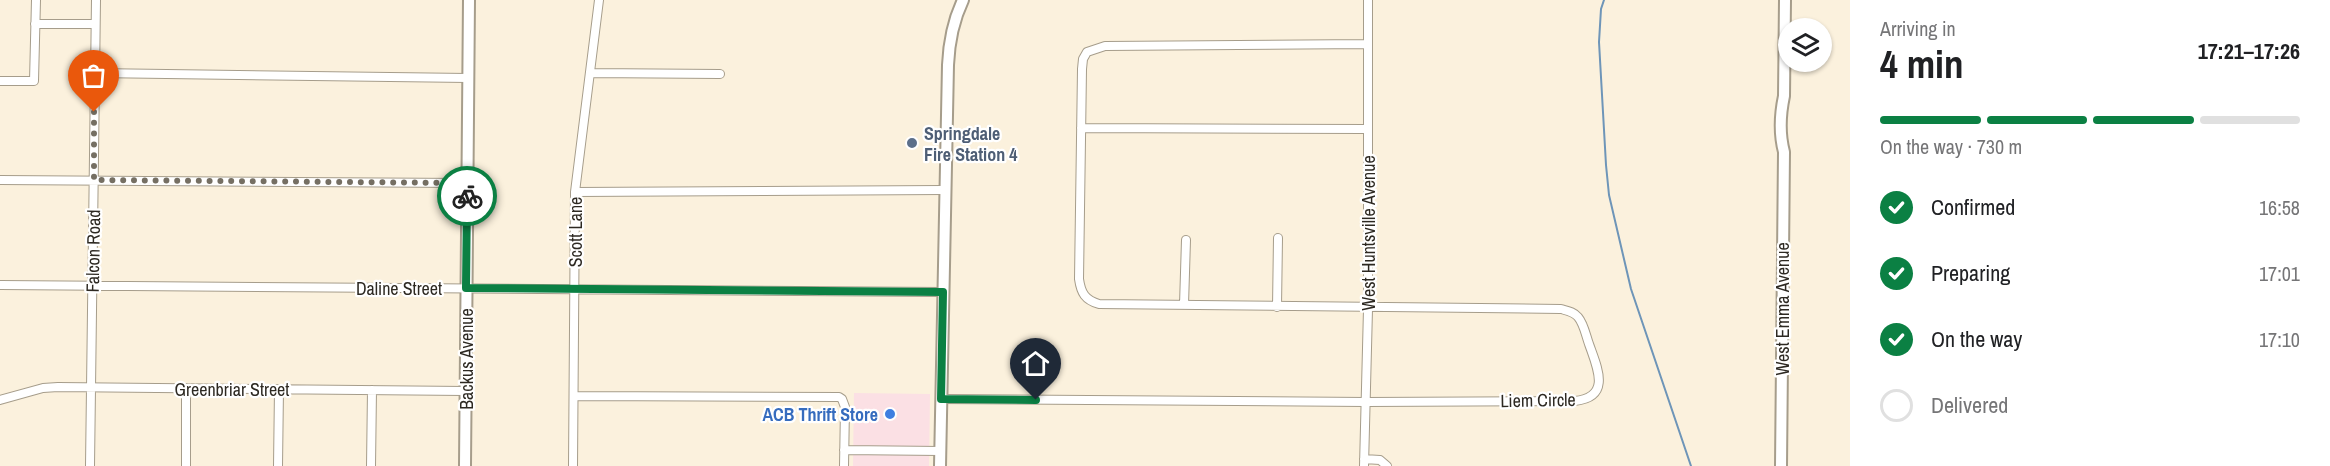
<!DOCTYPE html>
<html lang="en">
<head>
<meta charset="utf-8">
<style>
  :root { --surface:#fff; --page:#f6f6f6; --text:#202124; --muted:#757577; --line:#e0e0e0; --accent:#0b8043 }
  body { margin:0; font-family:"Archivo Narrow",sans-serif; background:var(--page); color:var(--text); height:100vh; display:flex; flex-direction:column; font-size:22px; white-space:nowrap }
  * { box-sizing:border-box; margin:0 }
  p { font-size:20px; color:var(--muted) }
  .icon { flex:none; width:33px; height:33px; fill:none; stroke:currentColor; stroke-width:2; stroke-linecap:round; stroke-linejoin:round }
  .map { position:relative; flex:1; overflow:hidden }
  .drawer { display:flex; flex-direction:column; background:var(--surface); width:480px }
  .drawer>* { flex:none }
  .buttons { position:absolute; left:1778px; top:18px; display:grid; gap:12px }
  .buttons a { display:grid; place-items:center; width:54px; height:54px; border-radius:50%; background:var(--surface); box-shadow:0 2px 4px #0004; font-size:30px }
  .pin { position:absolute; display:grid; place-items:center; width:51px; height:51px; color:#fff; margin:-62px -26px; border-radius:50% 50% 50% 0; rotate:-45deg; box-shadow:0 0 6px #0007 }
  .pin .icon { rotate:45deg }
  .courier { position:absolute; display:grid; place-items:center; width:60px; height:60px; margin:-30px; border:4px solid #0b8043; border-radius:50%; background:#fff; color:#222; box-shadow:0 2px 8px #0007 }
  .summary em { font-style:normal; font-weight:700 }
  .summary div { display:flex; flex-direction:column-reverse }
  .summary { display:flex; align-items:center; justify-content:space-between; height:102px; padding:0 30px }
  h1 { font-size:39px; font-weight:700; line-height:45px }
  .bar { display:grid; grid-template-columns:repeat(4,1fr); gap:9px 6px; align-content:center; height:72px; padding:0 30px }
  .bar i { height:8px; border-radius:4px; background:var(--line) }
  .bar .active { background:var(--accent) }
  .bar p { grid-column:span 4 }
  ol { padding:0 30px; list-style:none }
  li { display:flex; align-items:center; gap:18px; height:66px }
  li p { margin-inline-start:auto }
  li .icon { padding:6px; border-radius:50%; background:var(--accent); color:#fff; stroke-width:4 }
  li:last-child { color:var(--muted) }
  li i { width:33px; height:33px; border:3px solid var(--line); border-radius:50% }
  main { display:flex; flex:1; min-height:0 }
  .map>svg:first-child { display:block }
  .commercial { fill:#fbe0e4 }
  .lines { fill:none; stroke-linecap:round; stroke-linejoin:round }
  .stream { stroke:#6e95b8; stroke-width:2 }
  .street-casing { stroke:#a69d8b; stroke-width:10 }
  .secondary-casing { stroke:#a69d8b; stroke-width:14 }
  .street { stroke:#fff; stroke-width:8 }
  .secondary { stroke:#fff; stroke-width:10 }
  .done { stroke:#756f63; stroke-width:6; stroke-dasharray:0 10.8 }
  .route { stroke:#0b8043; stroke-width:8 }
  .service-dot { fill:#5c6f8a; stroke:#fff; stroke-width:2 }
  .shop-dot { fill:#3f7fe0; stroke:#fff; stroke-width:2 }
  .labels { text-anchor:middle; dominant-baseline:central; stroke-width:4.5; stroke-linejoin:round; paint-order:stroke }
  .service-label { font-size:18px; font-weight:bold; fill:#4e5e75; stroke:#fff; text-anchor:start }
  .street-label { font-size:18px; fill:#2d2922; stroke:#fff }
  .shop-label { font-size:18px; font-weight:bold; fill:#366cbe; stroke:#fff; text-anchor:end }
</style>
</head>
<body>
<main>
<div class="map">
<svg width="1850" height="466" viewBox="0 0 1850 466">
  <rect width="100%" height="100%" fill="#fbf1dd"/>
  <path class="commercial" d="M 854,393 L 930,394 L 929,466 L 853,466 Z"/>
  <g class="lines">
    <path class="stream" d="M 1604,0 L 1601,9 L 1599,42 L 1606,165 L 1609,195 L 1631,289 L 1691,466"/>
    <defs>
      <path id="street" d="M 35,24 L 95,24
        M 95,73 L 468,78
        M 590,73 L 720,74
        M 0,81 L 34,81 L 36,0
        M 1081,128 L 1367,129
        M 0,180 L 467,183
        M 575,192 L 944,190
        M 0,285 L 943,292
        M 1184,305 L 1186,240
        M 1277,307 L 1278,238
        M 574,396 L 839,397 L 842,399 L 845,407 L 844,466
        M 941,399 L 1366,402 L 1575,401 C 1612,397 1597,367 1589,344 C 1586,336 1584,324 1578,317 C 1574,312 1568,311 1561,309 L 1099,304 C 1085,300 1081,293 1079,279 L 1082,69 L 1083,59 L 1087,52 L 1105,46 L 1367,44
        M 0,400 L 43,388 L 58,387 L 465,391
        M 844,450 L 941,451
        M 1364,459 L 1380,460 L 1387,466
        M 90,466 L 96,0
        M 186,466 L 186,388
        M 278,466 L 279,389
        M 371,466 L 372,390
        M 573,466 L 575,192 L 599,0
        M 1364,466 L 1368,309 L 1368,0"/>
      <path id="secondary" d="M 465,466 L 469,0
        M 940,466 L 948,65 C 949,42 953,21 963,0
        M 1781,466 L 1784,152 C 1779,133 1780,115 1784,96 L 1785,0"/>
    </defs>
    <use href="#street" class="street-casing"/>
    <use href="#secondary" class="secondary-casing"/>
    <use href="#street" class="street"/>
    <use href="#secondary" class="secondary"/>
  </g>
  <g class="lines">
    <path class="done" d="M 94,112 L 94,180 L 467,183 L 467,196"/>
    <path class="route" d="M 467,196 L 466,288 L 943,292 L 941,399 L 1036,400"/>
  </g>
  <circle class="service-dot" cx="912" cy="143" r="6"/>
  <circle class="shop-dot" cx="890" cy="414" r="6"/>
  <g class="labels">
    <g class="service-label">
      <text x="924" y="133">Springdale<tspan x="924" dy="21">Fire Station 4</tspan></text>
    </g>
    <g class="street-label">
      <text transform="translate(575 232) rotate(-90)">Scott Lane</text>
      <text transform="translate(1368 233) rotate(-90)">West Huntsville Avenue</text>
      <text transform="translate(93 251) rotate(-89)">Falcon Road</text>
      <text x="399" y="288">Daline Street</text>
      <text transform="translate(1782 309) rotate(-90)">West Emma Avenue</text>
      <text transform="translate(466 359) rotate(-90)">Backus Avenue</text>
      <text x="232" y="389">Greenbriar Street</text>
      <text transform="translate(1538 400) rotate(-1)">Liem Circle</text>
    </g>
    <g class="shop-label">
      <text x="878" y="414">ACB Thrift Store</text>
    </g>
  </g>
</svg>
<div class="buttons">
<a><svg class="icon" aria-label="layers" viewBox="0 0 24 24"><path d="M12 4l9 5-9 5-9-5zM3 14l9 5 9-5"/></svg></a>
</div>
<div class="pin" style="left:94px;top:112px;background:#ea580c"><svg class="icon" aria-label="bag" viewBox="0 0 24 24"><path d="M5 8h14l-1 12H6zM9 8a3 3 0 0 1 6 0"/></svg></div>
<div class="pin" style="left:1036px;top:400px;background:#1f2937"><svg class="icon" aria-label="home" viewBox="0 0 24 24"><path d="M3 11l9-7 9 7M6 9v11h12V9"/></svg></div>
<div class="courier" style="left:467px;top:196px"><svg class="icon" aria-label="bike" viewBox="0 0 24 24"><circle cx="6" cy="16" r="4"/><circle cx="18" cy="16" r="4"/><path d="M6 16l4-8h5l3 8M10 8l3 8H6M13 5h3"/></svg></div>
</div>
<section class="drawer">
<div class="summary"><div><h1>4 min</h1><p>Arriving in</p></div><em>17:21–17:26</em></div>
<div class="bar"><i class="active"></i><i class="active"></i><i class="active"></i><i></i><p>On the way · 730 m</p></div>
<ol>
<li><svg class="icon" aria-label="check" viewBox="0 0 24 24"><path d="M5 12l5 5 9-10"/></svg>Confirmed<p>16:58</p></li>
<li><svg class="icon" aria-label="check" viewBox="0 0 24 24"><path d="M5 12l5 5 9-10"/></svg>Preparing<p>17:01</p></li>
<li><svg class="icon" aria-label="check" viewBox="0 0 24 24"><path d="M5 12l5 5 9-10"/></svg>On the way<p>17:10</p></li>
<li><i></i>Delivered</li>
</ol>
</section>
</main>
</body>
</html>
